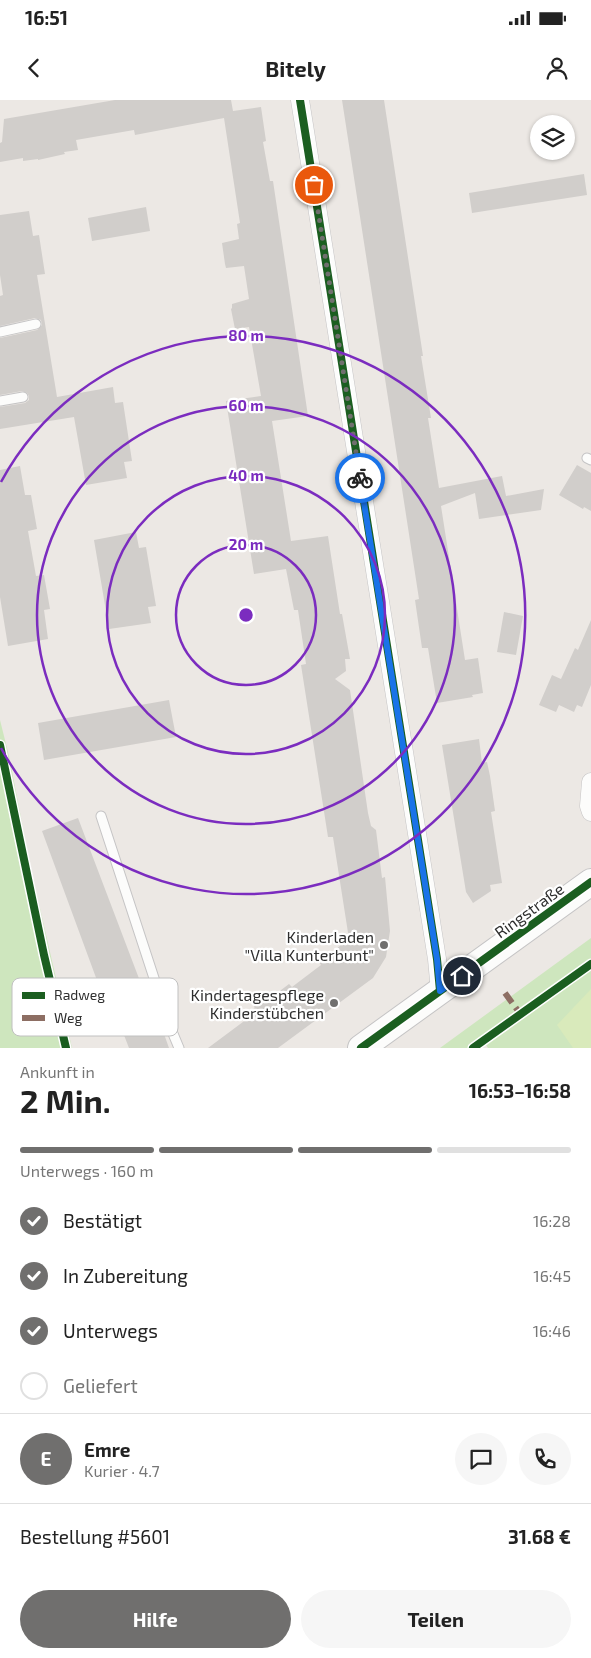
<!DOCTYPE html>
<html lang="de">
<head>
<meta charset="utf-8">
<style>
  :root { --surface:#fff; --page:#f6f6f6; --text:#222; --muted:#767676; --line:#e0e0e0; --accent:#706f6e }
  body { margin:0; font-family:"Exo 2",sans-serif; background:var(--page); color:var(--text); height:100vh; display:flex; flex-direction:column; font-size:19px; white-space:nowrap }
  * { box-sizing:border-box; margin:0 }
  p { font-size:16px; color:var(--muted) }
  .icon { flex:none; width:28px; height:28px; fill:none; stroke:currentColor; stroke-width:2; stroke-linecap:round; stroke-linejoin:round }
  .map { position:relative; height:948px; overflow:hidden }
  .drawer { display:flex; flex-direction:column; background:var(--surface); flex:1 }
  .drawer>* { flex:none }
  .fabs { position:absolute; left:530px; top:15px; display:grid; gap:10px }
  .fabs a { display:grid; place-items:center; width:45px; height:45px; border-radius:50%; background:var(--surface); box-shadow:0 1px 4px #0004; font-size:25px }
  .pin { position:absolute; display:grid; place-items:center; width:42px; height:42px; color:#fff; margin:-21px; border:2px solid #fff; border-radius:50%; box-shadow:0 1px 5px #0007 }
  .courier { position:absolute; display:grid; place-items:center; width:50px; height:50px; margin:-25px; border:4px solid #1a73e8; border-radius:50%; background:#fff; color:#222; box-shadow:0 1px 6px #0007 }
  .overview em { font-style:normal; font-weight:700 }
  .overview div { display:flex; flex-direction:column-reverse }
  .overview { display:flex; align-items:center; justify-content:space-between; height:85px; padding:0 20px }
  h1 { font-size:32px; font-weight:700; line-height:38px }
  .bar { display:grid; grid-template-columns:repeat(4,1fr); gap:8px 5px; align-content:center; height:60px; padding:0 20px }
  .bar i { height:6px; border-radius:4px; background:var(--line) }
  .bar .selected { background:var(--accent) }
  .bar p { grid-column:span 4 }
  .line { display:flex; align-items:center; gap:12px; padding:0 20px; border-top:1px solid var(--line) }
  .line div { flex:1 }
  .round { display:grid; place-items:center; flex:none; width:52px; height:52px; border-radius:26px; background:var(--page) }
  ol { padding:0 20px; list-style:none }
  li { display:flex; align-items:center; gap:15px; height:55px }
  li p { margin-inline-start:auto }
  li .icon { padding:5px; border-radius:50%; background:var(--accent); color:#fff; stroke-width:4 }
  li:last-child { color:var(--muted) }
  li i { width:28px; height:28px; border:2px solid var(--line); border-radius:50% }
  .cta { display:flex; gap:10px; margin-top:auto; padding:10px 20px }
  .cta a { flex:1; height:58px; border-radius:30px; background:var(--accent); color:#fff; font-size:20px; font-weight:700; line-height:58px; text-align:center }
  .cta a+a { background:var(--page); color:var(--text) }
  .status { display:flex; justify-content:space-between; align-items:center; height:35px; padding:0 25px; background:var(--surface); direction:ltr }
  .status svg { height:14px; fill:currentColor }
  header { display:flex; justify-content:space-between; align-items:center; height:65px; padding:0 20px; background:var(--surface); font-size:22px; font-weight:700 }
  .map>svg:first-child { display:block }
  .green { fill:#cee6be }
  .pitch { fill:#d9eabb }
  .building { fill:#d1cecb }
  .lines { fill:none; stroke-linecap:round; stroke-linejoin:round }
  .lane-casing { stroke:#c5c4c5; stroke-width:11 }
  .street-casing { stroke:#c5c4c5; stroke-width:19 }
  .secondary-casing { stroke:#c5c4c5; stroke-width:28 }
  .lane { stroke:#fcfcfb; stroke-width:9 }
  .street { stroke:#fcfcfb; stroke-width:18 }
  .secondary { stroke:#fcfcfb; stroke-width:26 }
  .quiet { stroke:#8d6e63; stroke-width:6; stroke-dasharray:12 6; stroke-linecap:butt }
  .cycleway-casing { stroke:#fff; stroke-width:11 }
  .cycleway { stroke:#1b5e20; stroke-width:8 }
  .done { stroke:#706f6e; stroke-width:5; stroke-dasharray:0 9 }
  .route { stroke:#1a73e8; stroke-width:6 }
  .ring { fill:none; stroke:#7b2cbf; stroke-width:2.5 }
  .poi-dot { fill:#706f6e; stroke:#fff; stroke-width:2 }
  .labels { text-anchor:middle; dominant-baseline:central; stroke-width:4.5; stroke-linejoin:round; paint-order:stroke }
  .street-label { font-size:16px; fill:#2e2e2e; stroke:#fff }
  .poi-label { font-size:16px; fill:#2e2e2e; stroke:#fff; text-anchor:end }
  .key { fill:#fff; stroke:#c0c0c0; stroke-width:1 }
  .key-label { font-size:14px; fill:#2e2e2e }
  .centre { fill:#7b2cbf; stroke:#fff; stroke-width:2.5 }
  .ring-label { font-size:15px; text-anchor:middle; font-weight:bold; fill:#7b2cbf; stroke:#fff; stroke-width:4.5; stroke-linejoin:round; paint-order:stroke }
</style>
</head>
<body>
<div class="status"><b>16:51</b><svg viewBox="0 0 49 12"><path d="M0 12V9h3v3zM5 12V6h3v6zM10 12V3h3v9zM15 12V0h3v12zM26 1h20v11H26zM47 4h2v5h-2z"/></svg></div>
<header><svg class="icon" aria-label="back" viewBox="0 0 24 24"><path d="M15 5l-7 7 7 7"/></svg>Bitely<svg class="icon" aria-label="person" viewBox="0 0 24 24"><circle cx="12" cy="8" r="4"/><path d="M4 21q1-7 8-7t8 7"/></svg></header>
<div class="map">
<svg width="591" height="948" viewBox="0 0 591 948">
  <rect width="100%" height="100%" fill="#ece8e4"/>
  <path class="green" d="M 0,620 L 9,656 L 31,769 L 72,948 L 0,948 Z
    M 591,838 L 591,948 L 488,948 L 486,945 L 481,948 L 440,948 Z"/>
  <path class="pitch" d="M 591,889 L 591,948 L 573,948 L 557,925 Z"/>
  <path class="building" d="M 115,0 L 231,0 L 233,11 L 261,7 L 266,41 L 263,42 L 270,81 L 273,81 L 308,316 L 272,321 L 291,441 L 328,436 L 340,514 L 342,514 L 350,559 L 345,559 L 346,571 L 335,579 L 350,590 L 368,713 L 371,726 L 376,730 L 382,778 L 385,777 L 390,831 L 386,857 L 373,878 L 278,948 L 208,948 L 255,913 L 254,904 L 264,903 L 289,884 L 292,887 L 321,865 L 319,862 L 349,839 L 333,737 L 328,737 L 301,565 L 306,564 L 298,510 L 294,510 L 286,469 L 254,474 L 226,301 L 261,296 L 249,227 L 235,229 L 231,209 L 232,208 L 232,204 L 249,199 L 244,166 L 226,168 L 225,164 L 222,143 L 239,139 L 237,124 L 240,123 L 224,18 L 135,35 L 134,30 L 76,40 L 78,50 L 64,52 L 65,54 L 38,60 L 38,59 L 23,61 L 23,58 L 0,62 L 0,43 L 2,42 L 4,19 Z
    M 342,0 L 384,0 L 423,256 L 421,256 L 431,318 L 428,318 L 439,388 L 502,376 L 506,396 L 544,389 L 541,410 L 479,419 L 475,393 L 441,406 L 465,560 L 478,558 L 483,593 L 472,595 L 473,597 L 437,603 L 428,548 L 422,548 L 415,500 L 419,499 Z
    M 584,74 L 587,95 L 472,113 L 469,93 Z
    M 146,107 L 150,131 L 92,141 L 88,118 Z
    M 29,111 L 33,136 L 39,135 L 45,174 L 37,175 L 57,297 L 113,287 L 115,303 L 123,302 L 132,361 L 124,362 L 127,378 L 86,385 L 74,317 L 0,329 L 0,307 L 25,303 L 29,300 L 29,296 L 27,293 L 22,291 L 0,295 L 0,238 L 37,230 L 42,225 L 41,220 L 35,218 L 0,226 L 0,196 L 3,195 L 0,175 L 0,115 Z
    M 577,365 L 591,373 L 591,411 L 584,407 L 583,409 L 559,395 Z
    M 20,366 L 25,395 L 31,395 L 37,429 L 28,431 L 36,476 L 44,475 L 50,509 L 44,510 L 48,539 L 8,546 L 0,497 L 0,370 Z
    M 136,432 L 139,448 L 146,447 L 156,506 L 148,507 L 151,523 L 109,529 L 94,440 Z
    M 504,512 L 523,516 L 516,555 L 497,552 Z
    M 591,520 L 591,585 L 582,607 L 577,605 L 574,612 L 559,605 L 556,612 L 539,605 L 552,575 L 561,579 L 575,548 L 578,550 Z
    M 169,600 L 176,637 L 44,660 L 38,623 Z
    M 479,639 L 482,663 L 487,662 L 490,676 L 495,711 L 491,712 L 502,783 L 490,785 L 491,791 L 473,803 L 466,792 L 442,645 Z
    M 78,718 L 154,918 L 158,917 L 169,948 L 129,948 L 122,930 L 116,932 L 42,731 Z"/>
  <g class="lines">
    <defs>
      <path id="lane" d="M 0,232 L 36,224
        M 0,301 L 23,297
        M 587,358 L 591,360
        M 101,716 L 169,924 L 179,948"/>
      <path id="street" d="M 300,0 L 437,859 L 440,891
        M 591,682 L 589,706 L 591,712"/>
      <path id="secondary" d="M 361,948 L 591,782"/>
    </defs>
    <use href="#lane" class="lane-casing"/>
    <use href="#street" class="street-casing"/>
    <use href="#secondary" class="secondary-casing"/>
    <use href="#lane" class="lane"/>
    <use href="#street" class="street"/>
    <use href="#secondary" class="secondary"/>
    <path class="quiet" d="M 505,893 L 521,915"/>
    <defs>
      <path id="cycleway" d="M 300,0 L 437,859 L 440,891
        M 0,645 L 44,855 L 66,948
        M 361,948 L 591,782
        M 473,948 L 591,864"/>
    </defs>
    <use href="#cycleway" class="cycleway-casing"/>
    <use href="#cycleway" class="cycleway"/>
  </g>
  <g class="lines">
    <path class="done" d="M 314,85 L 360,378"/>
    <path class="route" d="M 360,378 L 437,859 L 440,891 L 462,876"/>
  </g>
  <g class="ring">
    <circle cx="246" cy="515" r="70"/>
    <circle cx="246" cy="515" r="139"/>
    <circle cx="246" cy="515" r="209"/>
    <path d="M1 382A279 279 0 1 1 1 648"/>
  </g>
  <g class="poi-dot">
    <circle cx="384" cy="845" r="5"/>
    <circle cx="334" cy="903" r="5"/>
  </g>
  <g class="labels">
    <g class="street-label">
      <text transform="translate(529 810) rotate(-36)">Ringstraße</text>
    </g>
    <g class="poi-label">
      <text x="374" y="836">Kinderladen<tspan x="374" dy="18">"Villa Kunterbunt"</tspan></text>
      <text x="324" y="894">Kindertagespflege<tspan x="324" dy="18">Kinderstübchen</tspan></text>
    </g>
  </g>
  <rect x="12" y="878" width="166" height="58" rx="8" class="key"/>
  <rect x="22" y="892" width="23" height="7" fill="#1b5e20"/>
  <rect x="22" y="915" width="23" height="6" fill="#8d6e63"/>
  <g class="key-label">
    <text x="54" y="900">Radweg</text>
    <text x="54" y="923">Weg</text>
  </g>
  <circle cx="246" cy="515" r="8" class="centre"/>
  <g class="ring-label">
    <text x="246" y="241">80 m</text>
    <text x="246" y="311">60 m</text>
    <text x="246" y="381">40 m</text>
    <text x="246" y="450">20 m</text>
  </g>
</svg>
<div class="fabs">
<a><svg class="icon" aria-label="layers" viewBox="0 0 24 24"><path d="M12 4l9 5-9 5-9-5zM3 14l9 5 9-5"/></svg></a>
</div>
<div class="pin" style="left:314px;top:85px;background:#ea580c"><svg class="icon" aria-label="bag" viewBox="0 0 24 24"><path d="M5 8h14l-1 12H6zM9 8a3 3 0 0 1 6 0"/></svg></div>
<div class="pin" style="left:462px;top:876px;background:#1f2937"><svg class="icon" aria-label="home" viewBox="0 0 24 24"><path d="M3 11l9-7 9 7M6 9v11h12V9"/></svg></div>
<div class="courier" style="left:360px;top:378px"><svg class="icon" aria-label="bike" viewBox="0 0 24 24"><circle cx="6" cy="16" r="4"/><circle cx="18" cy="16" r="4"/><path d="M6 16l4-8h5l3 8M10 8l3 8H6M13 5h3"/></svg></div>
</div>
<section class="drawer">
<div class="overview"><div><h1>2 Min.</h1><p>Ankunft in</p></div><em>16:53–16:58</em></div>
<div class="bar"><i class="selected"></i><i class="selected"></i><i class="selected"></i><i></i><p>Unterwegs · 160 m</p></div>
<ol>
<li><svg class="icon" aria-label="check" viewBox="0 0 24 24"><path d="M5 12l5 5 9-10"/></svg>Bestätigt<p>16:28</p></li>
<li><svg class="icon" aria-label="check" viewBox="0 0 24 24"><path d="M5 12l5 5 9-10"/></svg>In Zubereitung<p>16:45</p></li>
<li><svg class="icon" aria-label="check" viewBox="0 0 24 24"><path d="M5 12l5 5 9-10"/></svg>Unterwegs<p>16:46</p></li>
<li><i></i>Geliefert</li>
</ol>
<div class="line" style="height:90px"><b class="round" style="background:var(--accent);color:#fff">E</b><div><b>Emre</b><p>Kurier · 4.7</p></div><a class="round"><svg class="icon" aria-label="chat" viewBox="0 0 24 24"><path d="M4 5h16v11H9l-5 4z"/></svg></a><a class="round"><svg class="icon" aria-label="phone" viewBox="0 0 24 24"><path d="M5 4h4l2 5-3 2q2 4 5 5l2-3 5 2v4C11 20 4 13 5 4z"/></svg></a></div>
<div class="line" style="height:65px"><div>Bestellung #5601</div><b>31.68 €</b></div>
<div class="cta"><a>Hilfe</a><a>Teilen</a></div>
</section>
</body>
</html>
